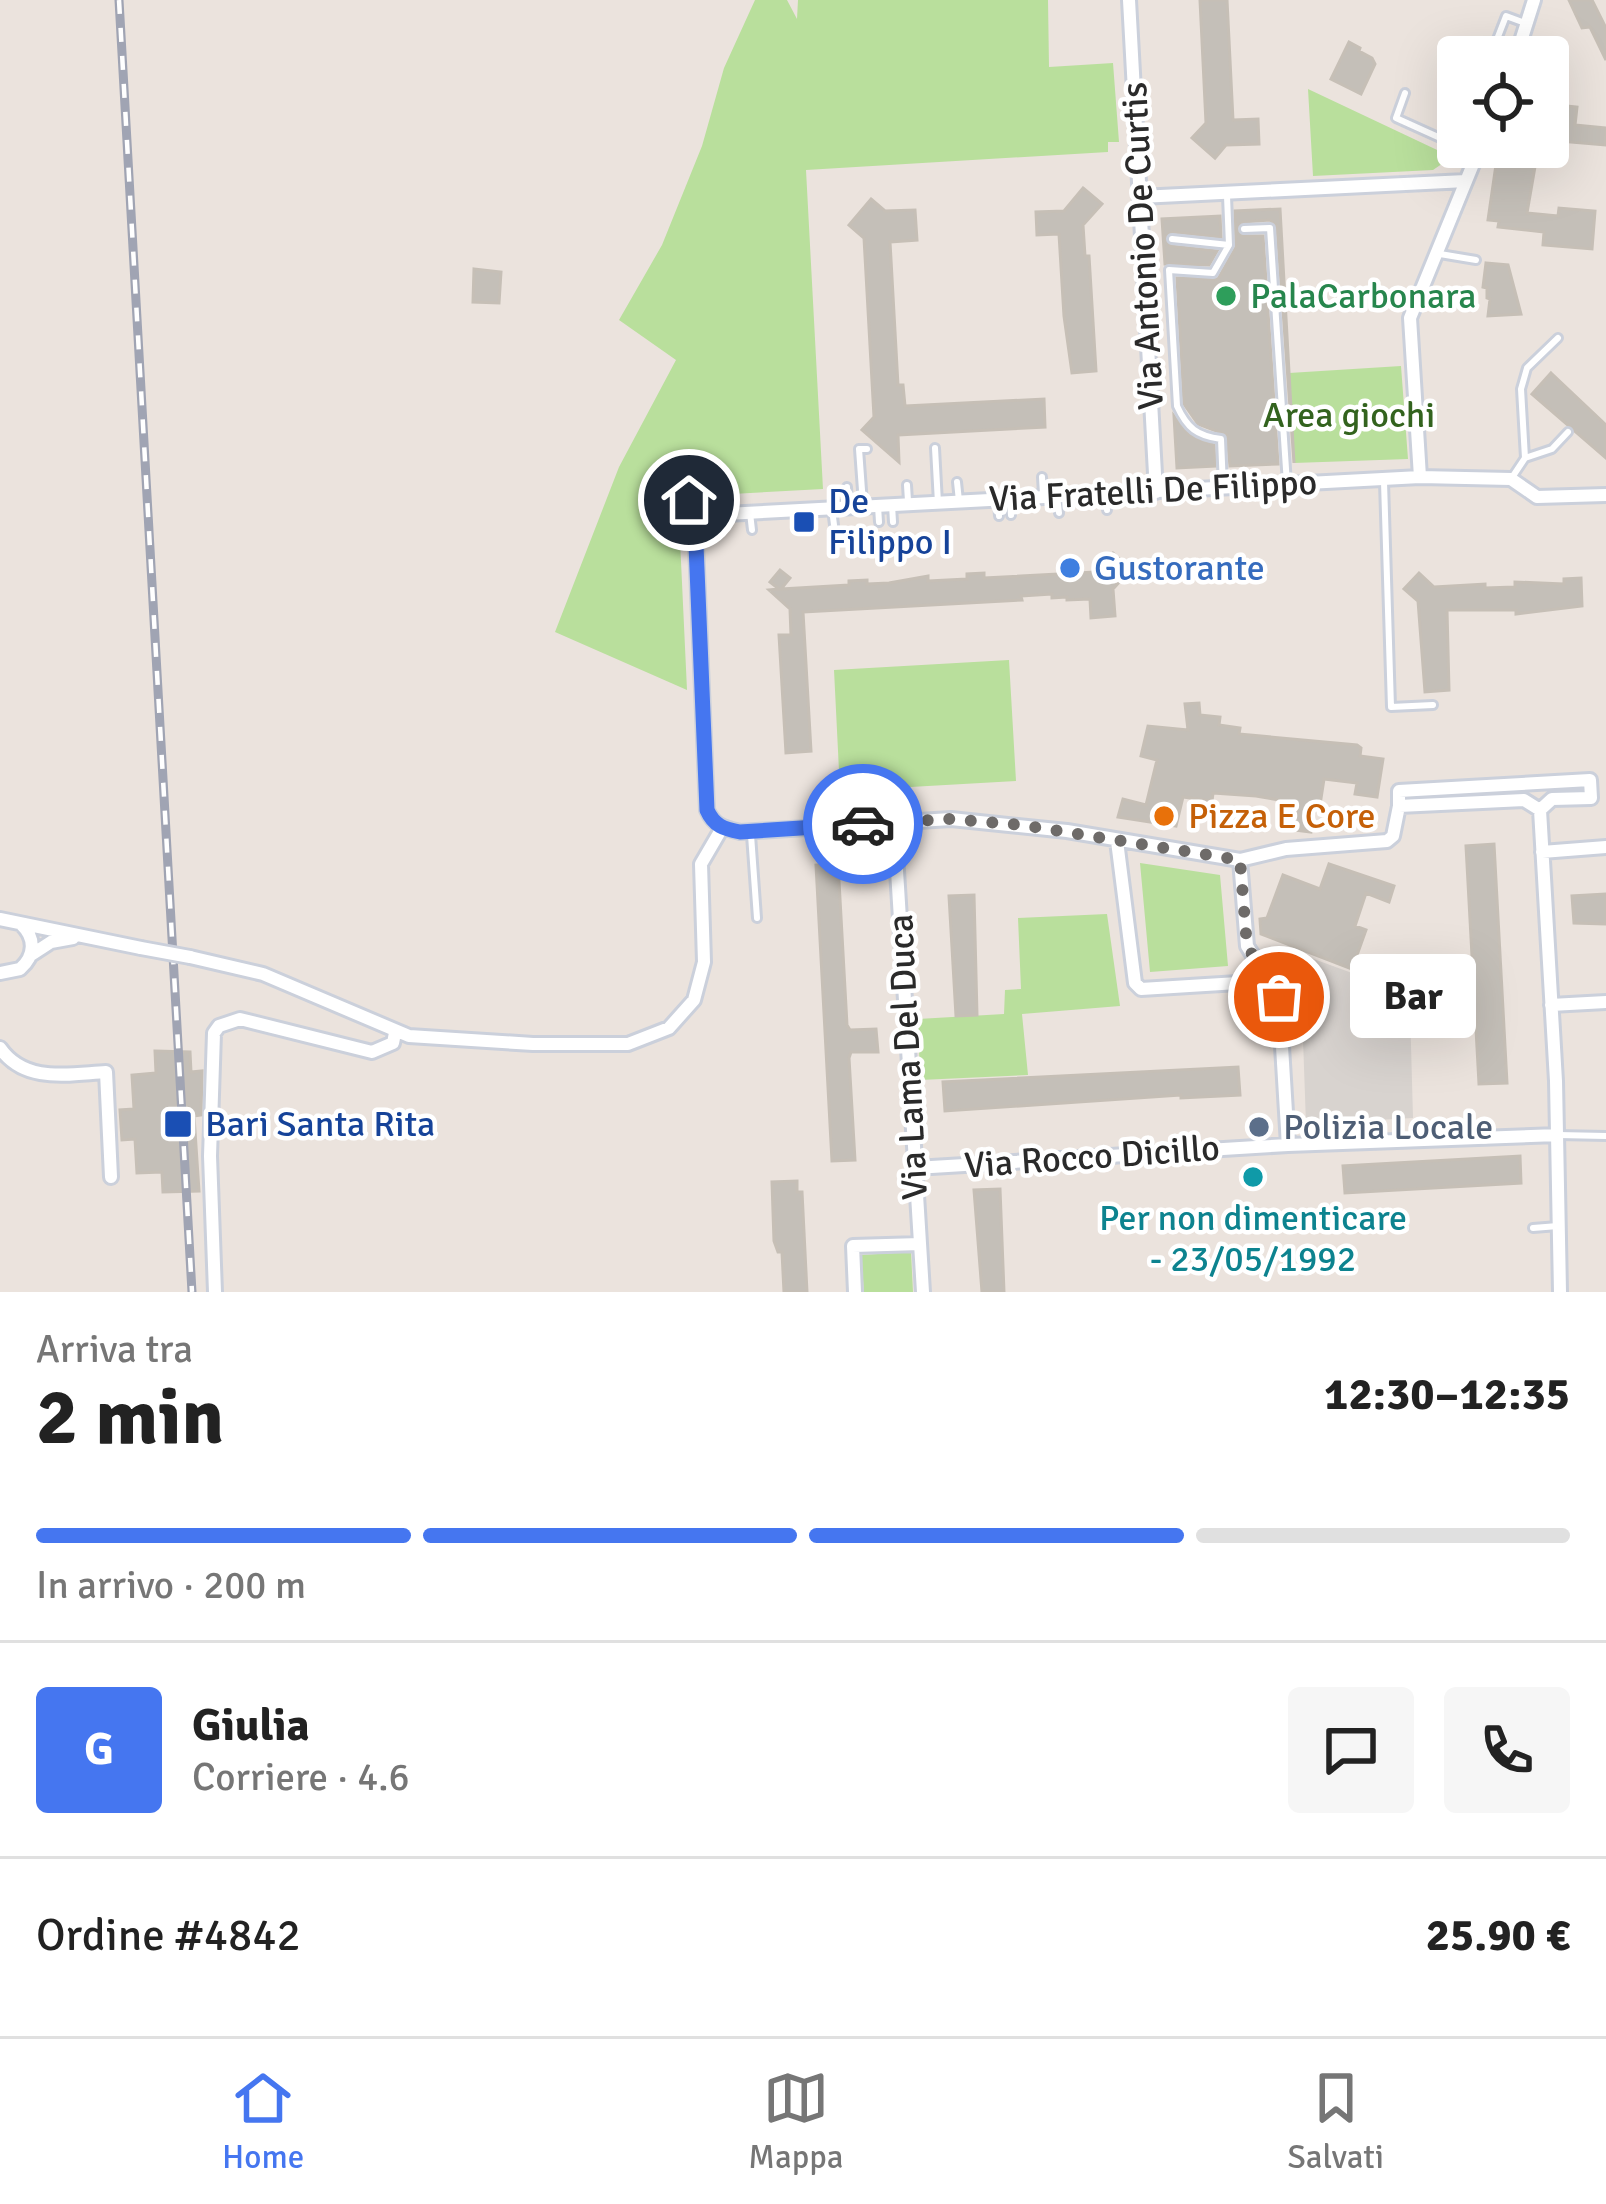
<!DOCTYPE html>
<html lang="it">
<head>
<meta charset="utf-8">
<style>
  :root { --surface:#fff; --page:#f6f6f6; --text:#222; --muted:#767676; --line:#e0e0e0; --accent:#4576f0 }
  body { margin:0; font-family:Signika,sans-serif; background:var(--page); color:var(--text); height:100vh; display:flex; flex-direction:column; font-size:45px; white-space:nowrap }
  * { box-sizing:border-box; margin:0 }
  p { font-size:39px; color:var(--muted) }
  .icon { flex:none; width:66px; height:66px; fill:none; stroke:currentColor; stroke-width:2; stroke-linecap:round; stroke-linejoin:round }
  .map { position:relative; height:1292px; overflow:hidden }
  .panel { display:flex; flex-direction:column; background:var(--surface); flex:1 }
  .panel>* { flex:none }
  .controls { position:absolute; left:1437px; top:36px; display:grid; gap:24px }
  .controls a { display:grid; place-items:center; width:132px; height:132px; border-radius:12px; background:var(--surface); box-shadow:0 12px 48px #0002; font-size:60px }
  .pin { position:absolute; display:grid; place-items:center; width:102px; height:102px; color:#fff; margin:-51px; border:6px solid #fff; border-radius:50%; box-shadow:0 3px 12px #0007 }
  .courier { position:absolute; display:grid; place-items:center; width:120px; height:120px; margin:-60px; border:9px solid #4576f0; border-radius:50%; background:#fff; color:#222; box-shadow:0 3px 15px #0007 }
  .bubble { position:absolute; height:84px; border-radius:12px; background:var(--surface); box-shadow:0 12px 48px #0002; font-size:39px; font-weight:700; line-height:84px; text-align:center }
  .overview em { font-style:normal; font-weight:700 }
  .overview div { display:flex; flex-direction:column-reverse }
  .overview { display:flex; align-items:center; justify-content:space-between; height:204px; padding:0 36px }
  h1 { font-size:78px; font-weight:700; line-height:90px }
  .bar { display:grid; grid-template-columns:repeat(4,1fr); gap:18px 12px; align-content:center; height:144px; padding:0 36px }
  .bar i { height:15px; border-radius:9px; background:var(--line) }
  .bar .selected { background:var(--accent) }
  .bar p { grid-column:span 4 }
  .line { display:flex; align-items:center; gap:30px; padding:0 36px; border-top:3px solid var(--line) }
  .line div { flex:1 }
  .round { display:grid; place-items:center; flex:none; width:126px; height:126px; border-radius:12px; background:var(--page) }
  .dock { display:flex; justify-content:space-around; align-items:center; height:168px; border-top:3px solid var(--line); background:var(--surface); font-size:33px; color:var(--muted) }
  .dock a { display:grid; justify-items:center; gap:6px }
  .dock .selected { color:var(--accent) }
  .map>svg:first-child { display:block }
  .green { fill:#b9df9c }
  .plaza { fill:#d8d3cf }
  .building { fill:#c4bfb8; stroke:#c6bfb6; stroke-width:3 }
  .lines { fill:none; stroke-linecap:round; stroke-linejoin:round }
  .lane-casing { stroke:#cbd0db; stroke-width:12 }
  .street-casing { stroke:#cbd0db; stroke-width:18 }
  .lane { stroke:#fff; stroke-width:6 }
  .street { stroke:#fff; stroke-width:12 }
  .rail-casing { stroke:#a0a4b3; stroke-width:9 }
  .rail { stroke:#fff; stroke-width:4.5; stroke-dasharray:14; stroke-linecap:butt }
  .street-bridge-casing { stroke:#cbd0db; stroke-width:18; stroke-linecap:butt }
  .street-bridge { stroke:#fff; stroke-width:12 }
  .done { stroke:#6e6b69; stroke-width:12; stroke-dasharray:0 21.6 }
  .route { stroke:#4576f0; stroke-width:15 }
  .leisure-dot { fill:#2e9e5b; stroke:#fff; stroke-width:4.5 }
  .transit-dot { fill:#1a4fb4; stroke:#fff; stroke-width:4.5 }
  .shop-dot { fill:#3f7fe0; stroke:#fff; stroke-width:4.5 }
  .food-dot { fill:#e8710a; stroke:#fff; stroke-width:4.5 }
  .service-dot { fill:#5c6f8a; stroke:#fff; stroke-width:4.5 }
  .culture-dot { fill:#0f9aa8; stroke:#fff; stroke-width:4.5 }
  .labels { text-anchor:middle; dominant-baseline:central; stroke-width:9; stroke-linejoin:round; paint-order:stroke }
  .street-label { font-size:36px; fill:#2a2a2a; stroke:#fff }
  .leisure-label { font-size:36px; fill:#27864d; stroke:#fff; text-anchor:start }
  .park-label { font-size:36px; fill:#33631e; stroke:#fff }
  .transit-label { font-size:36px; fill:#164399; stroke:#fff; text-anchor:start }
  .shop-label { font-size:36px; fill:#366cbe; stroke:#fff; text-anchor:start }
  .food-label { font-size:36px; fill:#c56008; stroke:#fff; text-anchor:start }
  .service-label { font-size:36px; fill:#4e5e75; stroke:#fff; text-anchor:start }
  .culture-label { font-size:36px; fill:#0d838f; stroke:#fff }
</style>
</head>
<body>
<div class="map">
<svg width="1606" height="1292" viewBox="0 0 1606 1292">
  <rect width="100%" height="100%" fill="#ebe3dd"/>
  <path class="green" d="M 755,0 L 787,0 L 797,19 L 798,0 L 1048,0 L 1049,67 L 1113,63 L 1119,142 L 1108,142 L 1108,152 L 806,170 L 823,489 L 678,497 L 687,690 L 555,632 L 619,467 L 676,360 L 619,320 L 662,245 L 702,146 L 724,68 Z
    M 1308,89 L 1452,157 L 1433,170 L 1313,176 Z
    M 1401,366 L 1408,459 L 1294,463 L 1289,373 Z
    M 1009,660 L 1016,781 L 840,791 L 834,670 Z
    M 1140,863 L 1220,875 L 1228,966 L 1150,972 Z
    M 1107,914 L 1120,1006 L 1022,1014 L 1028,1075 L 920,1080 L 918,1019 L 1004,1014 L 1005,990 L 1021,989 L 1018,918 Z
    M 911,1252 L 913,1292 L 864,1292 L 861,1255 Z"/>
  <path class="plaza" d="M 1300,954 L 1352,973 L 1409,972 L 1413,1118 L 1306,1124 Z"/>
  <path class="building" d="M 1200,0 L 1227,0 L 1233,120 L 1258,119 L 1259,144 L 1226,145 L 1215,158 L 1192,138 L 1206,123 Z
    M 1569,0 L 1592,0 L 1606,28 L 1606,60 L 1590,27 L 1582,28 Z
    M 1349,42 L 1360,48 L 1359,51 L 1372,58 L 1375,64 L 1361,94 L 1331,79 Z
    M 1548,104 L 1577,107 L 1575,125 L 1606,128 L 1606,145 L 1558,141 L 1559,133 L 1548,131 Z
    M 1498,151 L 1537,155 L 1527,213 L 1558,216 L 1559,208 L 1595,211 L 1592,249 L 1543,245 L 1544,232 L 1498,227 L 1499,221 L 1488,220 Z
    M 1083,188 L 1102,204 L 1083,225 L 1085,256 L 1089,256 L 1096,371 L 1072,373 L 1064,316 L 1059,234 L 1037,235 L 1036,212 L 1064,211 Z
    M 871,199 L 885,211 L 915,210 L 917,240 L 890,242 L 898,385 L 903,385 L 905,406 L 1044,399 L 1045,427 L 898,435 L 899,462 L 862,430 L 874,417 L 864,238 L 849,225 Z
    M 1280,209 L 1294,463 L 1277,227 L 1270,220 L 1243,222 L 1237,228 L 1242,236 L 1263,236 L 1278,464 L 1230,466 L 1227,435 L 1198,424 L 1184,404 L 1177,278 L 1218,279 L 1236,247 L 1235,211 Z
    M 1220,216 L 1221,237 L 1173,232 L 1165,237 L 1170,246 L 1217,251 L 1209,265 L 1165,264 L 1162,219 Z
    M 1486,263 L 1508,265 L 1521,314 L 1488,316 L 1490,299 L 1487,298 L 1487,288 L 1483,287 Z
    M 474,269 L 501,272 L 499,303 L 473,302 Z
    M 1551,373 L 1606,425 L 1606,458 L 1532,394 Z
    M 1174,416 L 1189,435 L 1214,445 L 1215,466 L 1177,468 Z
    M 1113,553 L 1131,569 L 1113,589 L 1115,616 L 1091,618 L 1090,599 L 1067,600 L 1067,597 L 1052,598 L 1052,594 L 1021,596 L 1022,600 L 803,612 L 811,751 L 786,753 L 779,635 L 791,635 L 790,609 L 769,590 L 779,589 L 770,582 L 780,570 L 790,578 L 781,589 L 849,585 L 849,581 L 867,580 L 867,584 L 889,583 L 928,576 L 928,581 L 967,579 L 967,574 L 984,573 L 984,578 L 1096,572 Z
    M 1419,573 L 1434,587 L 1485,584 L 1485,588 L 1515,587 L 1515,582 L 1564,584 L 1564,579 L 1581,578 L 1582,606 L 1516,614 L 1516,610 L 1447,610 L 1449,690 L 1425,692 L 1418,601 L 1404,589 Z
    M 1199,703 L 1200,715 L 1220,717 L 1219,725 L 1240,728 L 1239,734 L 1357,745 L 1361,748 L 1360,756 L 1383,759 L 1377,797 L 1355,794 L 1357,783 L 1324,779 L 1320,805 L 1315,804 L 1311,832 L 1294,830 L 1297,803 L 1256,796 L 1213,793 L 1212,801 L 1183,797 L 1176,826 L 1118,817 L 1123,799 L 1146,805 L 1157,760 L 1141,756 L 1148,726 L 1188,730 L 1185,704 Z
    M 1494,844 L 1507,1083 L 1479,1084 L 1466,846 Z
    M 838,863 L 847,1025 L 850,1030 L 876,1029 L 878,1052 L 851,1052 L 849,1058 L 855,1160 L 832,1161 L 816,865 Z
    M 1329,864 L 1394,886 L 1389,902 L 1366,893 L 1355,926 L 1366,930 L 1352,969 L 1261,934 L 1260,919 L 1267,918 L 1283,875 L 1320,889 Z
    M 1606,894 L 1606,924 L 1574,923 L 1572,896 Z
    M 974,895 L 977,1015 L 956,1016 L 949,896 Z
    M 155,1051 L 190,1052 L 191,1072 L 202,1071 L 201,1115 L 194,1116 L 199,1191 L 163,1192 L 162,1172 L 137,1173 L 135,1139 L 122,1140 L 120,1110 L 134,1109 L 132,1075 L 156,1073 Z
    M 1238,1067 L 1240,1095 L 1181,1098 L 1181,1095 L 945,1111 L 943,1082 Z
    M 1520,1156 L 1521,1183 L 1345,1193 L 1343,1166 Z
    M 797,1181 L 797,1192 L 802,1192 L 807,1292 L 784,1292 L 782,1252 L 778,1252 L 774,1241 L 772,1182 Z
    M 1000,1189 L 1004,1292 L 982,1292 L 974,1190 Z"/>
  <g class="lines">
    <defs>
      <path id="lane" d="M 1494,47 L 1506,16 L 1525,23
        M 1405,93 L 1396,118 L 1458,146
        M 1244,229 L 1270,228 L 1287,484
        M 1172,239 L 1229,245
        M 1440,254 L 1476,260
        M 935,448 L 938,503
        M 1525,458 L 1521,389 L 1527,368 L 1558,338
        M 1513,476 L 1525,458 L 1552,449 L 1568,432
        M 1042,477 L 1043,494
        M 957,482 L 959,501
        M 1384,482 L 1391,707 L 1433,705
        M 907,485 L 908,501
        M 847,487 L 848,504
        M 1223,487 L 1221,439 C 1197,436 1187,428 1177,406 L 1169,270 L 1213,273 L 1229,245 L 1227,196
        M 1106,494 L 1107,510
        M 1057,496 L 1059,513
        M 1010,499 L 1011,515
        M 689,500 L 695,521
        M 998,500 L 999,516
        M 863,504 L 859,449 L 867,449
        M 892,505 L 893,522
        M 878,506 L 879,522
        M 832,509 L 834,525
        M 750,513 L 752,530
        M 751,835 L 757,918
        M 1558,1135 L 1606,1136
        M 1533,1228 L 1558,1226"/>
      <path id="street" d="M 1129,0 L 1156,492
        M 1516,57 L 1534,0
        M 1140,197 L 1466,181
        M 1420,477 L 1410,318 L 1480,147
        M 1590,780 L 1591,798 L 1552,799 L 1540,810 L 1524,800 L 1399,806 L 1399,791 Z
        M 1540,810 L 1556,1081 L 1560,1292
        M 894,822 L 923,1292
        M 1117,841 L 1135,983 L 1141,989 L 1270,981
        M 1542,852 L 1606,847
        M 1240,860 L 1286,849 L 1387,841 L 1393,836 L 1399,806
        M 0,919 L 141,948
        M 31,955 L 51,942 L 73,938
        M 190,957 L 263,974 L 409,1036 L 533,1044 L 628,1044 L 669,1028 L 694,1000 L 704,962 L 701,864 L 722,828
        M 0,973 L 20,969 C 35,956 36,938 21,924
        M 1551,1005 L 1606,1002
        M 0,1048 C 25,1084 69,1074 106,1072 L 111,1177
        M 1288,1145 L 1279,997 L 1247,946 L 1240,860 L 1067,831 L 951,819 L 740,832 C 724,828 714,826 707,810 L 695,521 L 707,515 L 1420,477 L 1511,479 L 1537,497 L 1606,495
        M 915,1168 L 1288,1145 L 1558,1135
        M 215,1292 L 210,1156 L 214,1033 L 219,1026 L 240,1019 L 372,1052 L 393,1043 L 395,1033
        M 855,1292 L 853,1246 L 920,1244"/>
    </defs>
    <use href="#lane" class="lane-casing"/>
    <use href="#street" class="street-casing"/>
    <use href="#lane" class="lane"/>
    <use href="#street" class="street"/>
    <defs>
      <path id="rail" d="M 119,0 L 192,1292"/>
    </defs>
    <use href="#rail" class="rail-casing"/>
    <use href="#rail" class="rail"/>
    <defs>
      <path id="street-bridge" d="M 141,948 L 190,957"/>
    </defs>
    <use href="#street-bridge" class="street-bridge-casing"/>
    <use href="#street-bridge" class="street-bridge"/>
  </g>
  <g class="lines">
    <path class="done" d="M 863,824 L 950,819 L 1022,825 L 1240,860 L 1247,946 L 1279,997"/>
    <path class="route" d="M 689,500 L 695,521 L 707,810 C 714,826 724,829 740,832 L 863,824"/>
  </g>
  <circle class="leisure-dot" cx="1226" cy="296" r="12"/>
  <g class="transit-dot">
    <rect x="792" y="510" width="24" height="24" rx="6"/>
    <rect x="163" y="1109" width="30" height="30" rx="6"/>
  </g>
  <circle class="shop-dot" cx="1070" cy="568" r="12"/>
  <circle class="food-dot" cx="1164" cy="816" r="12"/>
  <circle class="service-dot" cx="1259" cy="1127" r="12"/>
  <circle class="culture-dot" cx="1253" cy="1177" r="12"/>
  <g class="labels">
    <g class="street-label">
      <text transform="translate(1143 246) rotate(-93)">Via Antonio De Curtis</text>
      <text transform="translate(1153 491) rotate(-3)">Via Fratelli De Filippo</text>
      <text transform="translate(908 1057) rotate(-93)">Via Lama Del Duca</text>
      <text transform="translate(1092 1157) rotate(-4)">Via Rocco Dicillo</text>
    </g>
    <g class="leisure-label">
      <text x="1250" y="296">PalaCarbonara</text>
    </g>
    <g class="park-label">
      <text x="1349" y="415">Area giochi</text>
    </g>
    <g class="transit-label">
      <text x="828" y="501">De<tspan x="828" dy="41">Filippo I</tspan></text>
      <text x="205" y="1124">Bari Santa Rita</text>
    </g>
    <g class="shop-label">
      <text x="1094" y="568">Gustorante</text>
    </g>
    <g class="food-label">
      <text x="1188" y="816">Pizza E Core</text>
    </g>
    <g class="service-label">
      <text x="1283" y="1127">Polizia Locale</text>
    </g>
    <g class="culture-label">
      <text x="1253" y="1218">Per non dimenticare<tspan x="1253" dy="41">- 23/05/1992</tspan></text>
    </g>
  </g>
</svg>
<div class="controls">
<a><svg class="icon" aria-label="locate" viewBox="0 0 24 24"><circle cx="12" cy="12" r="6"/><path d="M12 2v4M12 18v4M2 12h4M18 12h4"/></svg></a>
</div>
<div class="pin" style="left:1279px;top:997px;background:#ea580c"><svg class="icon" aria-label="bag" viewBox="0 0 24 24"><path d="M5 8h14l-1 12H6zM9 8a3 3 0 0 1 6 0"/></svg></div>
<div class="pin" style="left:689px;top:500px;background:#1f2937"><svg class="icon" aria-label="home" viewBox="0 0 24 24"><path d="M3 11l9-7 9 7M6 9v11h12V9"/></svg></div>
<div class="courier" style="left:863px;top:824px"><svg class="icon" aria-label="car" viewBox="0 0 24 24"><path d="M5 17H2v-5l4-1 3-4h7l3 4 3 1v5h-3M9 17h6M6 11h13"/><circle cx="7" cy="17" r="2"/><circle cx="17" cy="17" r="2"/></svg></div>
<div class="bubble" style="left:1350px;top:954px;width:126px">Bar</div>
</div>
<section class="panel">
<div class="overview"><div><h1>2 min</h1><p>Arriva tra</p></div><em>12:30–12:35</em></div>
<div class="bar"><i class="selected"></i><i class="selected"></i><i class="selected"></i><i></i><p>In arrivo · 200 m</p></div>
<div class="line" style="height:216px"><b class="round" style="background:var(--accent);color:#fff">G</b><div><b>Giulia</b><p>Corriere · 4.6</p></div><a class="round"><svg class="icon" aria-label="chat" viewBox="0 0 24 24"><path d="M4 5h16v11H9l-5 4z"/></svg></a><a class="round"><svg class="icon" aria-label="phone" viewBox="0 0 24 24"><path d="M5 4h4l2 5-3 2q2 4 5 5l2-3 5 2v4C11 20 4 13 5 4z"/></svg></a></div>
<div class="line" style="height:156px"><div>Ordine #4842</div><b>25.90 €</b></div>
</section>
<nav class="dock">
<a class="selected"><svg class="icon" aria-label="home" viewBox="0 0 24 24"><path d="M3 11l9-7 9 7M6 9v11h12V9"/></svg>Home</a>
<a><svg class="icon" aria-label="map" viewBox="0 0 24 24"><path d="M3 6l6-2 6 2 6-2v14l-6 2-6-2-6 2zM9 4v14M15 6v14"/></svg>Mappa</a>
<a><svg class="icon" aria-label="saved" viewBox="0 0 24 24"><path d="M7 4h10v16l-5-4-5 4z"/></svg>Salvati</a>
</nav>
</body>
</html>
